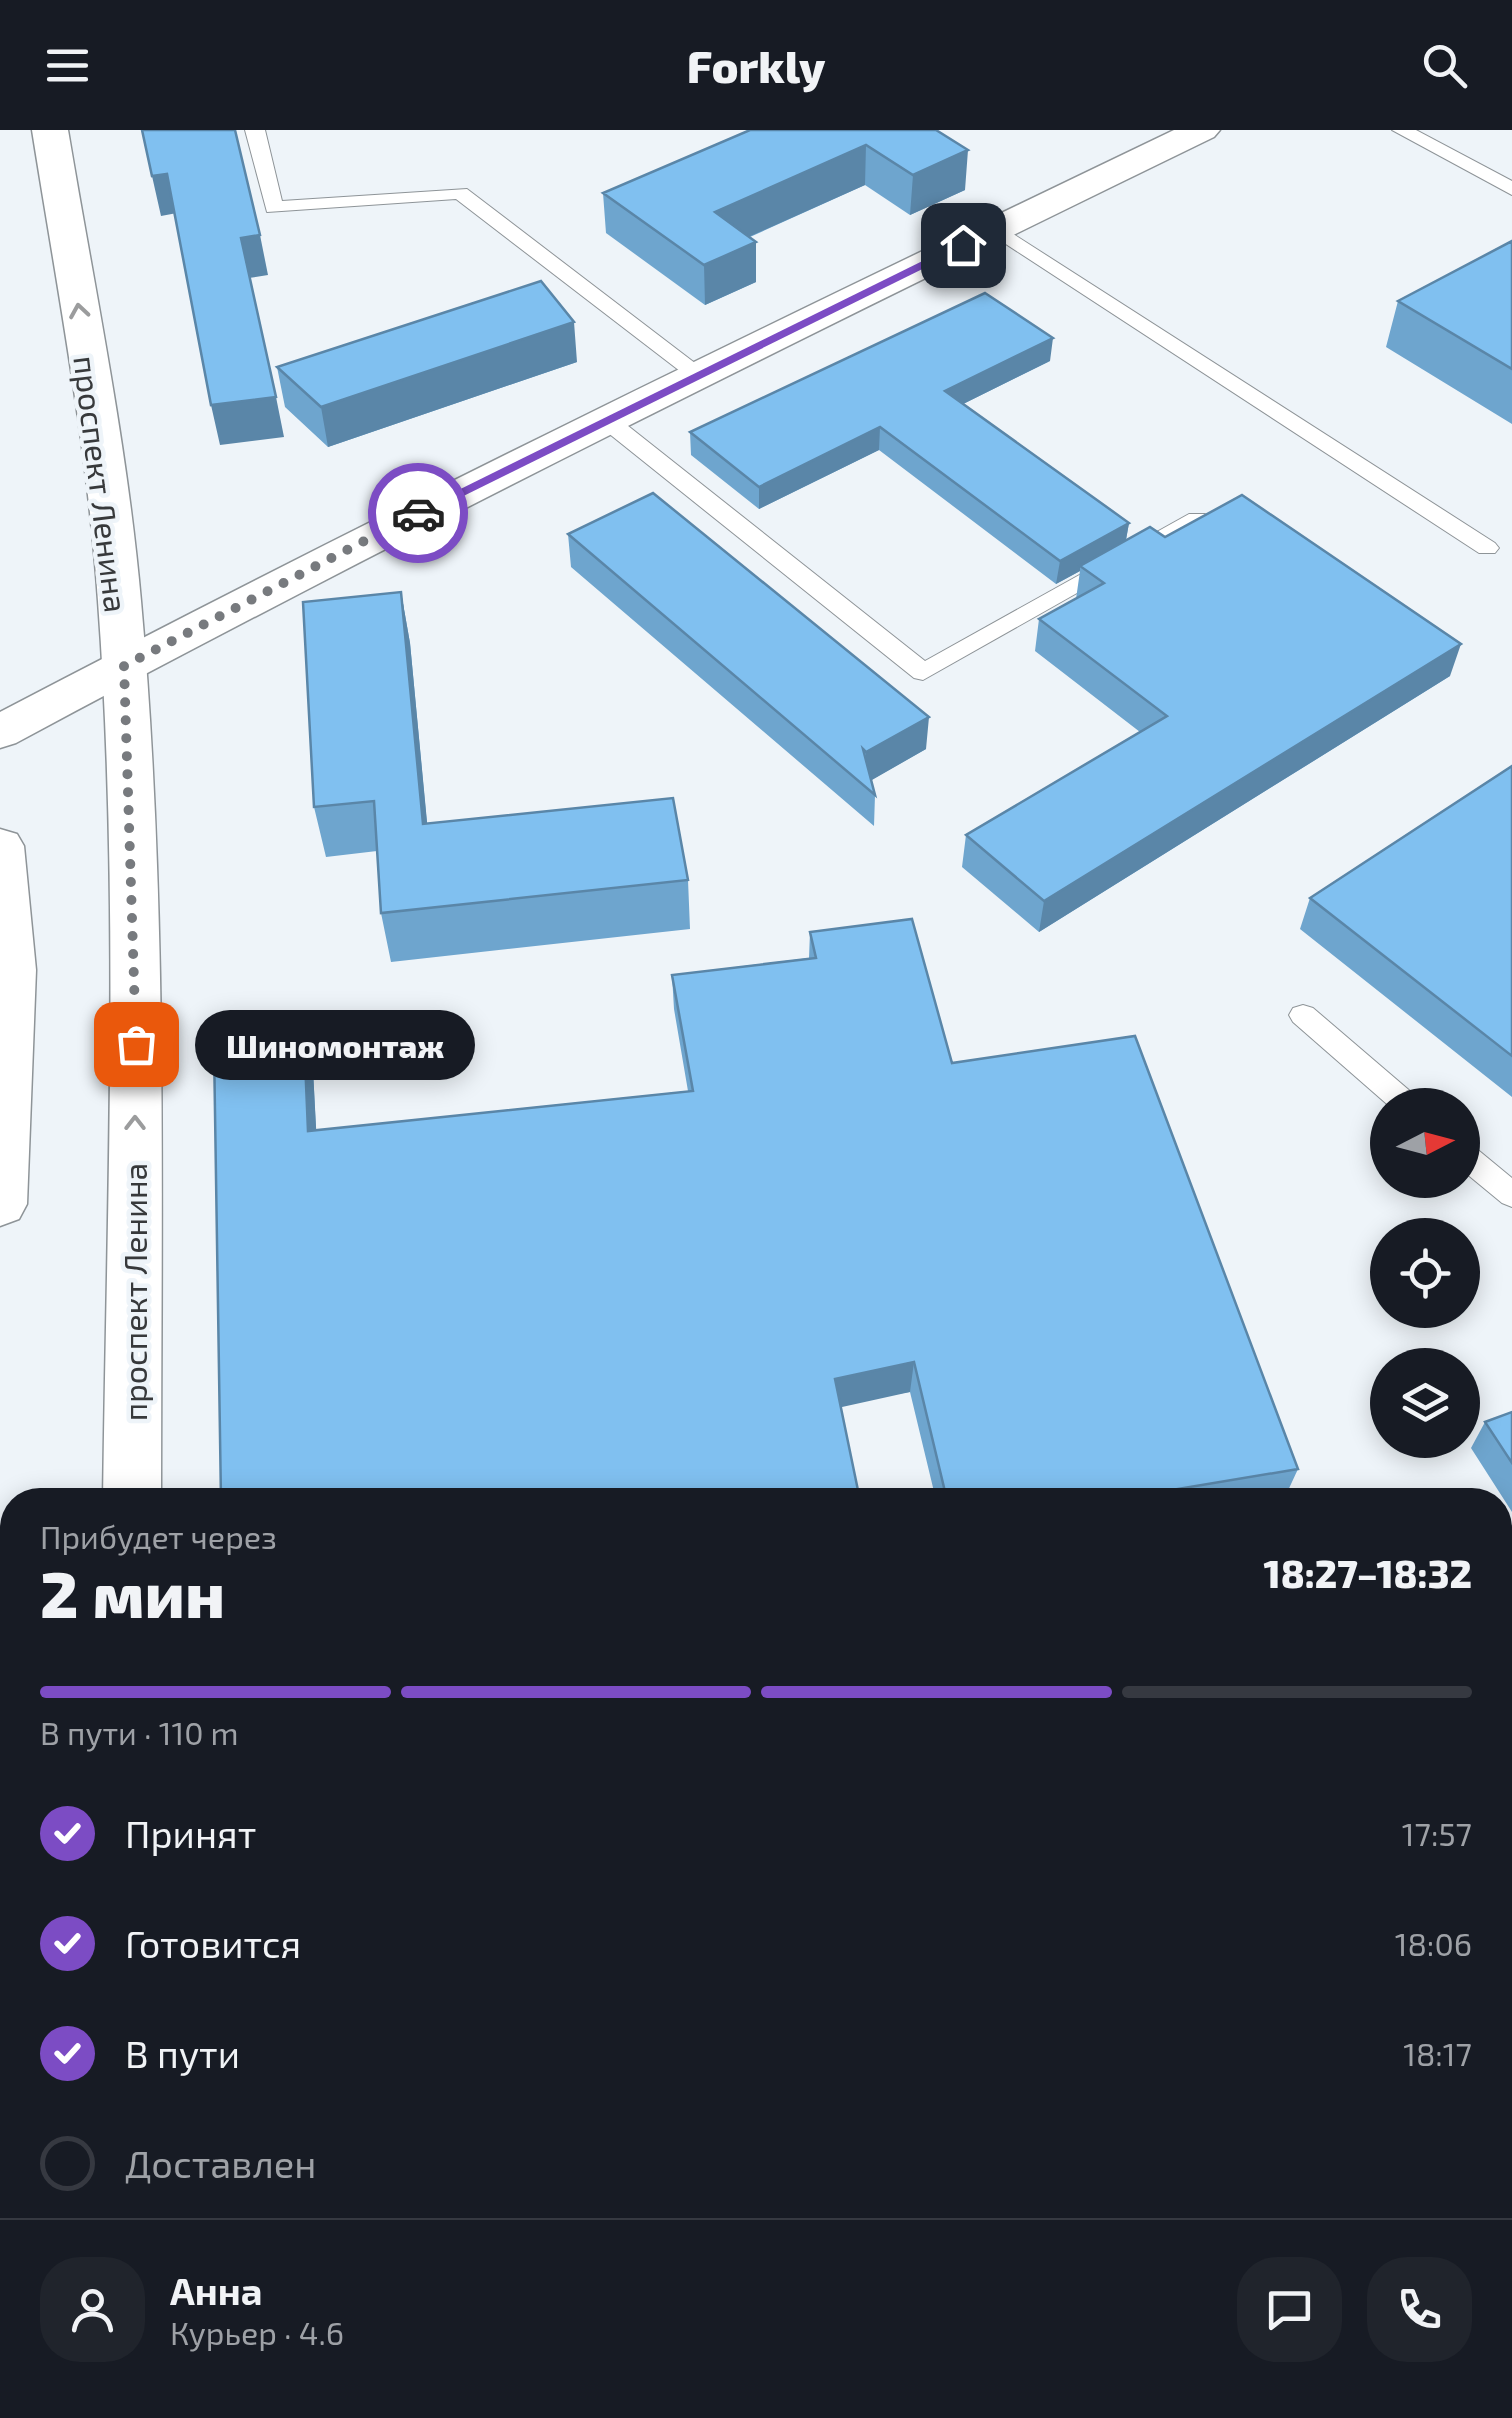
<!DOCTYPE html>
<html lang="ru">
<head>
<meta charset="utf-8">
<style>
  :root { --surface:#171b24; --page:#20242c; --text:#f1f3f6; --muted:#9ea1a6; --line:#363941; --accent:#7c4cc4 }
  body { margin:0; font-family:"Exo 2",sans-serif; background:var(--page); color:var(--text); height:100vh; display:flex; flex-direction:column; font-size:38px; white-space:nowrap }
  * { box-sizing:border-box; margin:0 }
  p { font-size:32px; color:var(--muted) }
  .icon { flex:none; width:55px; height:55px; fill:none; stroke:currentColor; stroke-width:2; stroke-linecap:round; stroke-linejoin:round }
  .map { position:relative; flex:1; overflow:hidden }
  .panel { position:absolute; left:0px; top:1358px; width:1512px; height:932px; display:flex; flex-direction:column; background:var(--surface); border-radius:40px 40px 0 0; box-shadow:0 5px 25px #0003 }
  .panel>* { flex:none }
  .needle { width:65px; rotate:84deg }
  .tools { position:absolute; left:1370px; top:958px; display:grid; gap:20px }
  .tools a { display:grid; place-items:center; width:110px; height:110px; border-radius:50%; background:var(--surface); box-shadow:0 5px 25px #0003; font-size:50px }
  .pin { position:absolute; display:grid; place-items:center; width:85px; height:85px; color:#fff; margin:-42px; border-radius:20px; box-shadow:0 5px 15px #0006 }
  .courier { position:absolute; display:grid; place-items:center; width:100px; height:100px; margin:-50px; border:8px solid #7c4cc4; border-radius:50%; background:#fff; color:#222; box-shadow:0 2px 12px #0007 }
  .bubble { position:absolute; height:70px; border-radius:35px; background:var(--surface); box-shadow:0 5px 25px #0003; font-size:32px; font-weight:800; line-height:70px; text-align:center }
  .head em { font-style:normal; font-weight:800 }
  .head div { display:flex; flex-direction:column-reverse }
  .head { display:flex; align-items:center; justify-content:space-between; height:170px; padding:0 40px }
  h1 { font-size:65px; font-weight:800; line-height:75px }
  .bar { display:grid; grid-template-columns:repeat(4,1fr); gap:15px 10px; align-content:center; height:120px; padding:0 40px }
  .bar i { height:12px; border-radius:8px; background:var(--line) }
  .bar .current { background:var(--accent) }
  .bar p { grid-column:span 4 }
  .line { display:flex; align-items:center; gap:25px; padding:0 40px; border-top:2px solid var(--line) }
  .line div { flex:1 }
  .round { display:grid; place-items:center; flex:none; width:105px; height:105px; border-radius:40px; background:var(--page) }
  ol { padding:0 40px; list-style:none }
  li { display:flex; align-items:center; gap:30px; height:110px }
  li p { margin-inline-start:auto }
  li .icon { padding:10px; border-radius:50%; background:var(--accent); color:#fff; stroke-width:4 }
  li:last-child { color:var(--muted) }
  li i { width:55px; height:55px; border:5px solid var(--line); border-radius:50% }
  header { display:flex; justify-content:space-between; align-items:center; height:130px; padding:0 40px; background:var(--surface); font-size:45px; font-weight:800 }
  .map>svg:first-child { display:block }
  .lines { fill:none; stroke-linecap:round; stroke-linejoin:round }
  .lane-casing { stroke:#8e9498; stroke-width:2 }
  .street-casing { stroke:#8e9498; stroke-width:3 }
  .secondary-casing { stroke:#8e9498; stroke-width:3 }
  .lane { fill:#fff; fill-rule:evenodd }
  .street { fill:#fff; fill-rule:evenodd }
  .secondary { fill:#fff; fill-rule:evenodd }
  .wall { fill:#6ea5ce }
  .shaded-wall { fill:#5a86a8 }
  .building { fill:#80c0f0; stroke:#5a86a8; stroke-width:2.5 }
  .oneway { stroke:#9b9c9d }
  .route { fill:#7c4cc4 }
  .done { stroke:#777a7e; stroke-width:10; stroke-dasharray:0 18 }
  .labels { text-anchor:middle; dominant-baseline:central; stroke-width:9; stroke-linejoin:round; paint-order:stroke }
  .street-label { font-size:32px; fill:#37393b; stroke:#eef4f9 }
</style>
</head>
<body>
<header><svg class="icon" aria-label="menu" viewBox="0 0 24 24"><path d="M4 6h16M4 12h16M4 18h16"/></svg>Forkly<svg class="icon" aria-label="search" viewBox="0 0 24 24"><circle cx="10" cy="10" r="6"/><path d="M15 15l6 6"/></svg></header>
<div class="map">
<svg width="1512" height="2288" viewBox="0 0 1512 2288">
  <rect width="100%" height="100%" fill="#eef4f9"/>
  <g class="lines">
    <defs>
      <path id="lane" d="M 245,0 L 265,0 L 282,71 L 467,59 L 708,243 L 697,249 L 689,248 L 456,69 L 267,82 Z
        M 1392,0 L 1416,0 L 1512,51 L 1512,65 Z
        M 996,93 L 1495,413 L 1499,418 L 1495,423 L 1479,423 L 989,103 L 986,99 Z
        M 605,282 L 613,284 L 925,531 L 1189,384 L 1205,384 L 1208,389 L 923,550 L 914,548 L 597,294 L 594,289 Z
        M 1303,875 L 1313,878 L 1417,967 L 1421,975 L 1388,975 L 1293,892 L 1289,885 L 1293,878 Z
        M 1462,1012 L 1472,1015 L 1512,1048 L 1512,1077 L 1502,1073 L 1462,1040 Z
        M 1512,1624 L 1512,1659 L 1500,1664 L 1500,1629 Z
        M 12,1933 L 12,1971 L 0,1973 L 0,1935 Z
        M 1398,2278 L 1441,2278 L 1445,2288 L 1402,2288 Z"/>
      <path id="street" d="M 1174,0 L 1220,0 L 1214,7 C 811,203 411,401 16,613 L 0,618 L 0,582 C 387,379 780,189 1174,0 Z"/>
      <path id="secondary" d="M 32,0 L 68,0 C 94,156 127,312 141,471 C 168,769 161,1071 161,1370 L 103,1370 C 107,1071 120,770 98,471 C 87,313 57,157 32,0 Z
        M 0,699 L 17,704 L 24,716 L 36,840 L 27,1074 L 19,1089 L 0,1096 Z
        M 88,2278 L 162,2278 L 162,2288 L 88,2288 Z"/>
    </defs>
    <use href="#lane" class="lane-casing"/>
    <use href="#street" class="street-casing"/>
    <use href="#secondary" class="secondary-casing"/>
    <use href="#lane" class="lane"/>
    <use href="#street" class="street"/>
    <use href="#secondary" class="secondary"/>
  </g>
  <path class="wall" d="M 936,0 L 965,60 L 910,85 L 865,55 L 750,107 L 756,152 L 705,175 L 606,103 L 603,63 Z
    M 1512,111 L 1512,294 L 1386,217 L 1398,171 Z
    M 1050,231 L 963,274 L 1129,393 L 1126,410 L 1165,407 L 1450,546 L 1039,802 L 962,737 L 966,705 L 1140,602 L 1035,521 L 1039,489 L 1076,469 L 1080,441 L 1056,454 L 879,320 L 759,379 L 691,325 L 690,302 Z
    M 577,232 L 328,317 L 285,277 L 277,237 Z
    M 568,404 L 926,619 L 871,650 L 875,665 L 874,696 L 571,437 Z
    M 401,462 L 410,513 L 427,694 L 688,750 L 690,799 L 391,832 L 381,783 L 377,721 L 326,727 L 314,677 Z
    M 1512,636 L 1512,967 L 1300,799 L 1310,768 Z
    M 810,802 L 952,933 L 1298,1339 L 1285,1367 L 1270,1370 L 936,1370 L 910,1262 L 221,1370 L 304,906 L 313,940 L 316,1000 L 688,961 L 674,879 L 672,845 L 809,828 Z
    M 1512,1282 L 1512,1382 L 1471,1318 L 1485,1292 Z
    M 1512,2166 L 1512,2196 L 1500,2174 Z"/>
  <path class="shaded-wall" d="M 866,15 L 865,55 L 715,122 L 715,82 Z
    M 968,20 L 965,60 L 910,85 L 913,45 Z
    M 167,44 L 177,83 L 161,86 L 152,46 Z
    M 260,105 L 268,145 L 249,148 L 241,108 Z
    M 756,112 L 756,152 L 705,175 L 704,135 Z
    M 574,192 L 577,232 L 328,317 L 321,277 Z
    M 1053,208 L 1050,231 L 943,284 L 945,261 Z
    M 276,267 L 284,307 L 220,315 L 211,275 Z
    M 880,297 L 879,320 L 759,379 L 759,357 Z
    M 1129,393 L 1125,415 L 1080,436 L 1080,441 L 1056,454 L 1060,431 Z
    M 401,462 L 410,513 L 432,744 L 423,694 Z
    M 1461,514 L 1450,546 L 1039,802 L 1044,771 Z
    M 929,587 L 926,619 L 865,654 L 866,622 Z
    M 304,906 L 313,940 L 318,1034 L 308,1001 Z
    M 914,1232 L 910,1262 L 833,1279 L 835,1249 Z"/>
  <path class="building" d="M 142,0 L 235,0 L 260,105 L 241,108 L 276,267 L 211,275 L 167,44 L 152,46 Z
    M 750,0 L 936,0 L 968,20 L 913,45 L 866,15 L 715,82 L 756,112 L 704,135 L 603,63 Z
    M 1512,111 L 1512,239 L 1398,171 Z
    M 541,151 L 574,192 L 321,277 L 277,237 Z
    M 985,163 L 1053,208 L 945,261 L 1129,393 L 1060,431 L 880,297 L 759,357 L 690,302 Z
    M 653,363 L 929,587 L 866,622 L 863,619 L 875,665 L 568,404 Z
    M 1242,365 L 1461,514 L 1044,771 L 966,705 L 1167,586 L 1039,489 L 1104,453 L 1080,436 L 1150,397 L 1165,407 Z
    M 401,462 L 423,694 L 673,668 L 688,750 L 381,783 L 374,671 L 314,677 L 303,472 Z
    M 1512,636 L 1512,926 L 1310,768 Z
    M 912,789 L 952,933 L 1135,906 L 1298,1339 L 1112,1370 L 947,1370 L 914,1232 L 835,1249 L 860,1370 L 221,1370 L 214,917 L 304,906 L 308,1001 L 693,961 L 672,845 L 816,828 L 810,802 Z
    M 1512,1282 L 1512,1333 L 1485,1292 Z
    M 241,2278 L 724,2278 L 726,2285 L 712,2288 L 242,2288 Z"/>
  <defs><path id="oneway-chevron" d="M-2-3.5L2.5 0L-2 3.5" fill="none" stroke-width="1.6" stroke-linecap="round" stroke-linejoin="round" transform="scale(2.5)"/></defs>
  <g class="oneway">
    <use href="#oneway-chevron" transform="translate(79 181) rotate(-99)"/>
    <use href="#oneway-chevron" transform="translate(135 993) rotate(-90)"/>
  </g>
  <path class="route" d="M 963,111 L 967,117 L 423,386 L 412,383 Z"/>
  <g class="lines">
    <path class="done" d="M 136,914 L 124,536 L 418,383"/>
  </g>
  <g class="labels">
    <g class="street-label">
      <text transform="translate(102 354) rotate(83)">проспект Ленина</text>
      <text transform="translate(134 1162) rotate(-90)">проспект Ленина</text>
    </g>
  </g>
</svg>
<div class="tools">
<a><svg class="needle" viewBox="-14 -14 28 28"><path d="M0-13l5 13h-10z" fill="#e53935"/><path d="M0 13l5-13h-10z" fill="#9ea1a6"/></svg></a>
<a><svg class="icon" aria-label="locate" viewBox="0 0 24 24"><circle cx="12" cy="12" r="6"/><path d="M12 2v4M12 18v4M2 12h4M18 12h4"/></svg></a>
<a><svg class="icon" aria-label="layers" viewBox="0 0 24 24"><path d="M12 4l9 5-9 5-9-5zM3 14l9 5 9-5"/></svg></a>
</div>
<div class="pin" style="left:136px;top:914px;background:#ea580c"><svg class="icon" aria-label="bag" viewBox="0 0 24 24"><path d="M5 8h14l-1 12H6zM9 8a3 3 0 0 1 6 0"/></svg></div>
<div class="pin" style="left:963px;top:115px;background:#1f2937"><svg class="icon" aria-label="home" viewBox="0 0 24 24"><path d="M3 11l9-7 9 7M6 9v11h12V9"/></svg></div>
<div class="courier" style="left:418px;top:383px"><svg class="icon" aria-label="car" viewBox="0 0 24 24"><path d="M5 17H2v-5l4-1 3-4h7l3 4 3 1v5h-3M9 17h6M6 11h13"/><circle cx="7" cy="17" r="2"/><circle cx="17" cy="17" r="2"/></svg></div>
<div class="bubble" style="left:195px;top:880px;width:280px">Шиномонтаж</div>
<section class="panel">
<div class="head"><div><h1>2 мин</h1><p>Прибудет через</p></div><em>18:27–18:32</em></div>
<div class="bar"><i class="current"></i><i class="current"></i><i class="current"></i><i></i><p>В пути · 110 m</p></div>
<ol>
<li><svg class="icon" aria-label="check" viewBox="0 0 24 24"><path d="M5 12l5 5 9-10"/></svg>Принят<p>17:57</p></li>
<li><svg class="icon" aria-label="check" viewBox="0 0 24 24"><path d="M5 12l5 5 9-10"/></svg>Готовится<p>18:06</p></li>
<li><svg class="icon" aria-label="check" viewBox="0 0 24 24"><path d="M5 12l5 5 9-10"/></svg>В пути<p>18:17</p></li>
<li><i></i>Доставлен</li>
</ol>
<div class="line" style="height:180px"><a class="round"><svg class="icon" aria-label="person" viewBox="0 0 24 24"><circle cx="12" cy="8" r="4"/><path d="M4 21q1-7 8-7t8 7"/></svg></a><div><b>Анна</b><p>Курьер · 4.6</p></div><a class="round"><svg class="icon" aria-label="chat" viewBox="0 0 24 24"><path d="M4 5h16v11H9l-5 4z"/></svg></a><a class="round"><svg class="icon" aria-label="phone" viewBox="0 0 24 24"><path d="M5 4h4l2 5-3 2q2 4 5 5l2-3 5 2v4C11 20 4 13 5 4z"/></svg></a></div>
</section>
</div>
</body>
</html>
